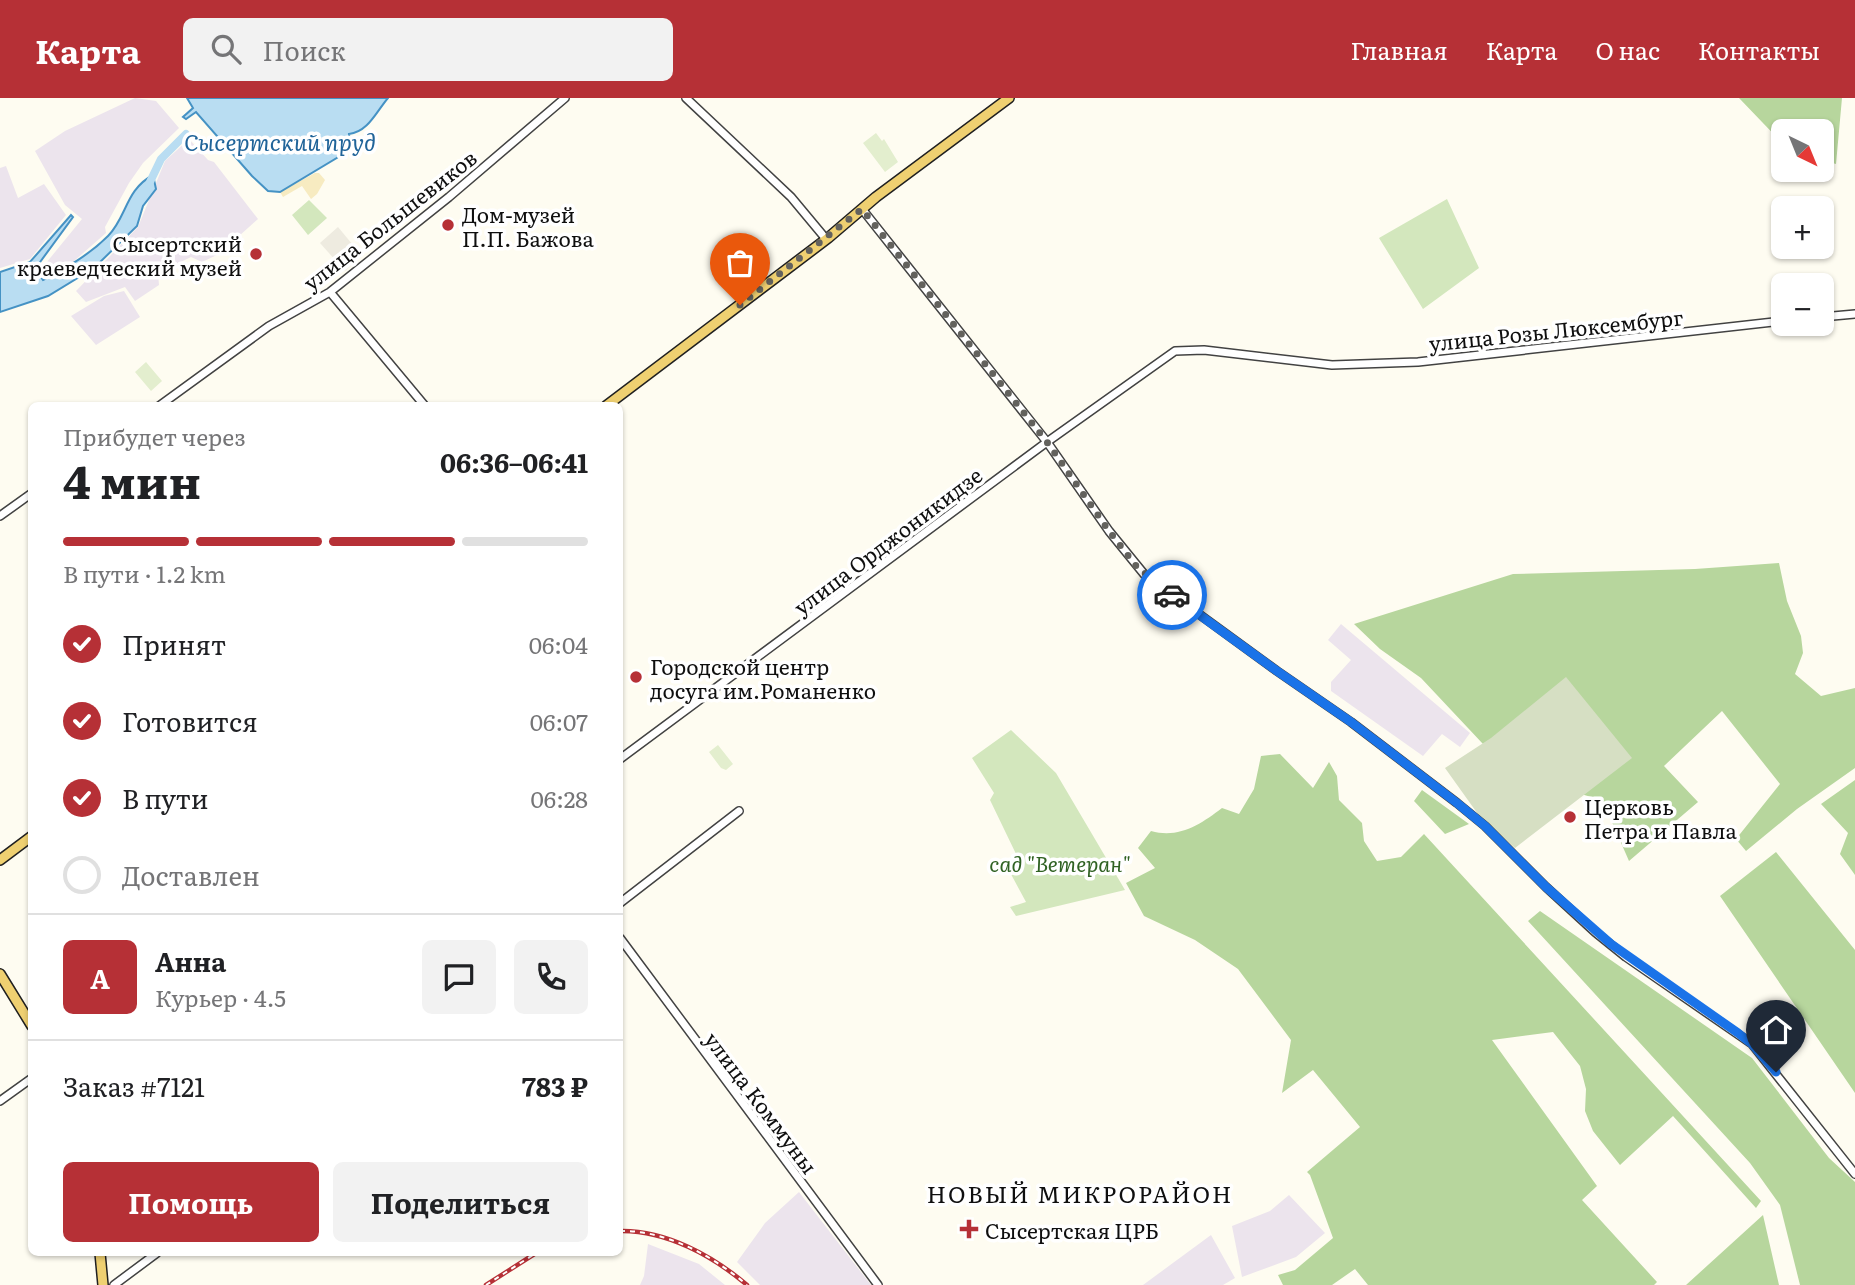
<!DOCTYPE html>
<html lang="ru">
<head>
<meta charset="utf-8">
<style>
  :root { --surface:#fff; --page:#f2f2f2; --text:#202124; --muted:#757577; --line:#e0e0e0; --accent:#b63036 }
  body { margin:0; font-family:Literata,serif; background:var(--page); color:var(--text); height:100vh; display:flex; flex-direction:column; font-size:26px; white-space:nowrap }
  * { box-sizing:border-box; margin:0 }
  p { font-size:23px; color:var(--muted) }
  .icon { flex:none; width:38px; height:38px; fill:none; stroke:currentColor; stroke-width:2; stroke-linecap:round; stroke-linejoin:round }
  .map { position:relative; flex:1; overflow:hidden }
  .sheet { position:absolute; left:28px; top:304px; width:595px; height:854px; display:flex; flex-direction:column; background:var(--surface); border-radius:10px; box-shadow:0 2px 5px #0004 }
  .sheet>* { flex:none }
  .needle { width:46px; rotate:137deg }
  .tools { position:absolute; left:1771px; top:21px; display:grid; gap:14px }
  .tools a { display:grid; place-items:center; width:63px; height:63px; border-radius:10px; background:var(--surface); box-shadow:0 2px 5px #0004; font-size:35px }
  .pin { position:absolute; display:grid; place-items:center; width:60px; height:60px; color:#fff; margin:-72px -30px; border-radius:50% 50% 50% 0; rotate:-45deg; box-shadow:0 0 7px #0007 }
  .pin .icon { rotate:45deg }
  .courier { position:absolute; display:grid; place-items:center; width:70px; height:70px; margin:-35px; border:5px solid #1a73e8; border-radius:50%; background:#fff; color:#222; box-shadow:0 2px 9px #0007 }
  .overview em { font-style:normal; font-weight:700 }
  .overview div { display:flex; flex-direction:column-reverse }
  .overview { display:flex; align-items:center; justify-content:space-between; height:119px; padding:0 35px }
  h1 { font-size:46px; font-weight:700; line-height:52px }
  .bar { display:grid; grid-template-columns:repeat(4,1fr); gap:10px 7px; align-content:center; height:84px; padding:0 35px }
  .bar i { height:9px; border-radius:5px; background:var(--line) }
  .bar .selected { background:var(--accent) }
  .bar p { grid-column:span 4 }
  .line { display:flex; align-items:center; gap:18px; padding:0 35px; border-top:2px solid var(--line) }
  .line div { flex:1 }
  .round { display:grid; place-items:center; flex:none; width:74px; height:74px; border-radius:10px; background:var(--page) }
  ol { padding:0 35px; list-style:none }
  li { display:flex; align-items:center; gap:21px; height:77px }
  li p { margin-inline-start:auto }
  li .icon { padding:7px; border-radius:50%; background:var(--accent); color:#fff; stroke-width:4 }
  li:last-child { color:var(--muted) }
  li i { width:38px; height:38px; border:4px solid var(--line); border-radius:50% }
  .action { display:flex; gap:14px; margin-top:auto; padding:14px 35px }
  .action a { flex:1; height:80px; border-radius:10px; background:var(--accent); color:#fff; font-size:28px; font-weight:700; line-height:80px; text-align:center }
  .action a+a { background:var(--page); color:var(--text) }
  header { display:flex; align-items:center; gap:42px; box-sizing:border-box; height:98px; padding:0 35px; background:var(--accent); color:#fff }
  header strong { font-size:33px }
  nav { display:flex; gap:38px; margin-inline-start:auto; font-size:24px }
  .search { width:490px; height:63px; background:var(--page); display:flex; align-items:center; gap:18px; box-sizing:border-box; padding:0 24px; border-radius:10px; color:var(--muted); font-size:26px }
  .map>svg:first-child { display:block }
  .industrial { fill:#ece4ed }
  .green { fill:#d3e7bd }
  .forest { fill:#b7d69d }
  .sand { fill:#f7ebc1 }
  .cemetery { fill:#d6dfc3 }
  .pitch { fill:#e3eece }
  .plaza { fill:#eeebe0 }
  .water { fill:#b9ddf2; stroke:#4592c4; stroke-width:2 }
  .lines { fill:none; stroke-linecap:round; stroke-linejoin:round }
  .river { stroke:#b9ddf2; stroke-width:8 }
  .minor-casing { stroke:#424242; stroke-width:10 }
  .major-casing { stroke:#202020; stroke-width:12 }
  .minor { stroke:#fff; stroke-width:7 }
  .major { stroke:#efd071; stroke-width:9 }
  .rail-casing { stroke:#b63036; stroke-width:4.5 }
  .rail { stroke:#fff; stroke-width:2; stroke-dasharray:5; stroke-linecap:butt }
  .done { stroke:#63625e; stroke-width:7; stroke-dasharray:0 12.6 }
  .route { stroke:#1a73e8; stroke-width:9 }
  .poi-dot { fill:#b63036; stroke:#fff; stroke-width:2.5 }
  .labels { text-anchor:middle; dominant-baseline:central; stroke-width:7; stroke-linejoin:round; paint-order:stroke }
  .poi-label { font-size:21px; fill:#0f0f0f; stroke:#fff; text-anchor:start }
  .street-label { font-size:21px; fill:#0f0f0f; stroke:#fff }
  .park-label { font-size:21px; font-style:italic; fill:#306223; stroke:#fff }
  .water-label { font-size:23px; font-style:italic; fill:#206499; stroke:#fff }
  .neighbourhood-label { font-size:23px; letter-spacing:2px; fill:#0f0f0f; stroke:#fff }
</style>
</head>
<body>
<header>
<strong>Карта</strong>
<div class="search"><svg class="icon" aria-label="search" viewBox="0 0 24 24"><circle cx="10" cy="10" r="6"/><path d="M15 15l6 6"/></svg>Поиск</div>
<nav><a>Главная</a><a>Карта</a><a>О нас</a><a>Контакты</a></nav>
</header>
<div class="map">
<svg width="1855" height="1187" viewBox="0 0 1855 1187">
  <rect width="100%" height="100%" fill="#fefcf1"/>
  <path class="industrial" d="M 135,0 L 156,3 L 179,30 L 143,65 L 129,85 L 105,129 L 106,135 L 74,163 L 49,177 L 42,170 L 82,121 L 65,107 L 35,53 L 65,33 Z
    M 189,41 L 208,62 L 214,64 L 258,121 L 219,156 L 202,164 L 191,159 L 158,175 L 159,187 L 135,203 L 125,189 L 86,204 L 76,193 L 138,129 L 165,63 Z
    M 6,68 L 18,100 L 44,86 L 66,117 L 30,161 L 0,170 L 0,70 Z
    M 124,193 L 140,219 L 96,247 L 71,218 L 104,198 Z
    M 1341,526 L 1470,635 L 1460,649 L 1442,636 L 1423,658 L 1331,593 L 1331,584 L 1351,562 L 1328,542 Z
    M 799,1094 L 871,1187 L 760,1187 L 737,1164 L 765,1125 Z
    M 1289,1097 L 1325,1135 L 1296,1159 L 1242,1179 L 1232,1128 L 1270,1113 Z
    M 1211,1137 L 1235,1180 L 1223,1187 L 1143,1187 Z
    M 648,1146 L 699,1166 L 725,1187 L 640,1187 L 644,1178 Z"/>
  <path class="green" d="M 1447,101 L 1479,170 L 1423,211 L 1379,140 Z
    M 309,102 L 327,120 L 308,137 L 292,117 Z
    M 1011,632 L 1056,675 L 1125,792 L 1016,818 L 1010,809 L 1026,804 L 1005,765 L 1017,758 L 990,702 L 994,695 L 972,660 Z"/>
  <path class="forest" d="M 1739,0 L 1842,0 L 1836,66 L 1822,62 L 1822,33 L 1783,33 L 1783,46 Z
    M 1779,465 L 1787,503 L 1801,538 L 1803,555 L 1795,576 L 1821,598 L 1855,590 L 1855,670 L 1797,711 L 1746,753 L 1736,741 L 1780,686 L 1722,613 L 1664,668 L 1698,704 L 1629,763 L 1608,715 L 1598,701 L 1581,696 L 1483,646 L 1421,580 L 1380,551 L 1354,526 L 1513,476 L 1695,471 Z
    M 1280,656 L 1313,690 L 1329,664 L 1337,678 L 1339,702 L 1362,725 L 1364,743 L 1377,763 L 1401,759 L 1424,736 L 1761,1103 L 1756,1110 L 1673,1018 L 1620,1067 L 1593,1033 L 1585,1013 L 1586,991 L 1580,968 L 1553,934 L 1492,942 L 1597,1088 L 1582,1102 L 1657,1184 L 1654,1187 L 1368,1187 L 1355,1171 L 1332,1187 L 1283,1187 L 1278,1177 L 1295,1172 L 1333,1140 L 1310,1077 L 1307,1074 L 1360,1029 L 1313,972 L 1282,995 L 1291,942 L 1238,871 L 1195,842 L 1144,818 L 1126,785 L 1155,770 L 1138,750 L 1151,733 C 1179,741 1201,726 1222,710 L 1239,716 L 1254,691 L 1261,658 Z
    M 1855,682 L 1855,777 L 1840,756 L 1848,735 L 1821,706 Z
    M 1422,692 L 1469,726 L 1445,736 L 1414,703 Z
    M 1776,754 L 1855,852 L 1855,995 L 1720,798 Z
    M 1540,813 L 1752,960 L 1829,1060 L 1855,1084 L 1855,1187 L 1800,1187 L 1780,1107 L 1750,1065 L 1528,823 Z
    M 1763,1117 L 1779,1187 L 1686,1187 Z"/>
  <path class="sand" d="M 315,75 L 319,75 L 325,82 L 317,96 L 311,101 L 302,88 L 283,99 L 280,94 Z"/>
  <path class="cemetery" d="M 1566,579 L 1632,660 L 1515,750 L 1480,719 L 1445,670 L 1491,640 Z"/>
  <path class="pitch" d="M 876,35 L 882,43 L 884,41 L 898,64 L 885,74 L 863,45 Z
    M 146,264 L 162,283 L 151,293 L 135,274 Z
    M 718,647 L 733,666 L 726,672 L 721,670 L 709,654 Z"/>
  <path class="plaza" d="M 338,129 L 362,158 L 345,173 L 320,145 Z"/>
  <path class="water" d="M 187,0 L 388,0 C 376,14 368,34 349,36 L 350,48 L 345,55 L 280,94 L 268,93 L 252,78 L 196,14 L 186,21 L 183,19 L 193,10 Z
    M 153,77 L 156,91 L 143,108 L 137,128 L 94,170 L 48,198 L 0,214 L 0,174 L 30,164 L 71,117 L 73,119 L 35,171 L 43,182 C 66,170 89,157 108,138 C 127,119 125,92 153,77 Z"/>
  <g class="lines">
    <path class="river" d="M 149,86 L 161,61 L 186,36"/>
    <defs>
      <path id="minor" d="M 686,0 L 791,99 L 826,141
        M 862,111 L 1047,344 L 1109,433 L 1144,476 L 1277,573 L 1351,624 L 1457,705 L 1485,728 L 1546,789 L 1595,834 L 1626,859 L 1752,946 L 1855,1076
        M 330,194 L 425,308
        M 1822,219 L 1855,216
        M 159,308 L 269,228 L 330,194 L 449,99 L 565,0
        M 0,418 L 32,395
        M 620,661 L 1047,344 L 1175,253 L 1204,252 L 1332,267 L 1418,264 L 1783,223
        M 620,805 L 739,713
        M 620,840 L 878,1187
        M 0,1003 L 32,980
        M 114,1187 L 157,1155"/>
      <path id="major" d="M 606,308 L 828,140 L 876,99 L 1009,0
        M 0,762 L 32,738
        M 0,876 L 32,928
        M 100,1155 L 103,1187"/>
    </defs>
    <use href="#minor" class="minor-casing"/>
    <use href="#major" class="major-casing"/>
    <use href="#minor" class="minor"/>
    <use href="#major" class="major"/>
    <defs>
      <path id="rail" d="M 620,1133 C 666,1132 713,1158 747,1187
        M 486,1187 L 536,1155"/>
    </defs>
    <use href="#rail" class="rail-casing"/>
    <use href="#rail" class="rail"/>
  </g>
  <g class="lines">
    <path class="done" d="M 740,207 L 862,111 L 1047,344 L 1109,433 L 1137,469 L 1172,497"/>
    <path class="route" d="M 1172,497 L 1277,573 L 1351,624 L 1457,705 L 1485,728 L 1546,789 L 1611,846 L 1738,935 L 1752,946 L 1776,974"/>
  </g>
  <g class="poi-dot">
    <circle cx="448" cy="127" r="7"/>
    <circle cx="256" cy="156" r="7"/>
    <circle cx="636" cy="579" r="7"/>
    <circle cx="1570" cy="719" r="7"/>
    <path d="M965.5 1120.5h7v7h7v7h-7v7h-7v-7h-7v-7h7z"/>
  </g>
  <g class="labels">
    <g class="poi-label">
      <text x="462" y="115">Дом-музей<tspan x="462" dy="24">П.П. Бажова</tspan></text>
      <text x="242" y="144" text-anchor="end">Сысертский<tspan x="242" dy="24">краеведческий музей</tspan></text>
      <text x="650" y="567">Городской центр<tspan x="650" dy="24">досуга им.Романенко</tspan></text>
      <text x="1584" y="707">Церковь<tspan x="1584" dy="24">Петра и Павла</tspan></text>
      <text x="985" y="1131">Сысертская ЦРБ</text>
    </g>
    <g class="street-label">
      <text transform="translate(389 121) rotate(-38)">улица Большевиков</text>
      <text transform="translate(1556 231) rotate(-6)">улица Розы Люксембург</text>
      <text transform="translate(887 442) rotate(-37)">улица Орджоникидзе</text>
      <text transform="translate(762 1004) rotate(53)">улица Коммуны</text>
    </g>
    <g class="park-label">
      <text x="1060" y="764">сад "Ветеран"</text>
    </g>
    <g class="water-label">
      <text x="280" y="43">Сысертский пруд</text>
    </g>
    <g class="neighbourhood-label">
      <text x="1080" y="1095">НОВЫЙ МИКРОРАЙОН</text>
    </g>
  </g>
</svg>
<div class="tools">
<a><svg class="needle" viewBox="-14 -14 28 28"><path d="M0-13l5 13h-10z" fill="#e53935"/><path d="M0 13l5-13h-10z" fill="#757577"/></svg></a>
<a>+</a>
<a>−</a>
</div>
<div class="pin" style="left:740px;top:207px;background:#ea580c"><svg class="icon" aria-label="bag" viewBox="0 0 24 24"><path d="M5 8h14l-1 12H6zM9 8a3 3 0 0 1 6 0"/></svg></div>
<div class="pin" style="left:1776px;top:974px;background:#1f2937"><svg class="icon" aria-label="home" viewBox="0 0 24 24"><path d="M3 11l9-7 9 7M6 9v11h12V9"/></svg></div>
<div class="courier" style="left:1172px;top:497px"><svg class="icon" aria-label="car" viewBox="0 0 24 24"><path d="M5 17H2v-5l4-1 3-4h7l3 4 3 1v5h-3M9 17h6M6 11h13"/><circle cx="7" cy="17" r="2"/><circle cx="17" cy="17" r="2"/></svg></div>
<section class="sheet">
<div class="overview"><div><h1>4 мин</h1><p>Прибудет через</p></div><em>06:36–06:41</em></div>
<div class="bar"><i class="selected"></i><i class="selected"></i><i class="selected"></i><i></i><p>В пути · 1.2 km</p></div>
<ol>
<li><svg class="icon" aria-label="check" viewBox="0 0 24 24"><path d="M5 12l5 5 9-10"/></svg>Принят<p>06:04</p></li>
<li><svg class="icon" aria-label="check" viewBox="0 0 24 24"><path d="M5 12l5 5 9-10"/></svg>Готовится<p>06:07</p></li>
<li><svg class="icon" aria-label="check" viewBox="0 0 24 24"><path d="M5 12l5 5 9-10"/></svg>В пути<p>06:28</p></li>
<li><i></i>Доставлен</li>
</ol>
<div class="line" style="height:126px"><b class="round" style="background:var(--accent);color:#fff">А</b><div><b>Анна</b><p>Курьер · 4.5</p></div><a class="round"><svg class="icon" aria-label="chat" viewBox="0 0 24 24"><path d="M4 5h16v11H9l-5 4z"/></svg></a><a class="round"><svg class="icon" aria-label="phone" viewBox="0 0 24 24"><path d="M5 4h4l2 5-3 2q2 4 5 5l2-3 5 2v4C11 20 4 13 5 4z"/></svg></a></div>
<div class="line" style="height:91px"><div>Заказ #7121</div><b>783 ₽</b></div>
<div class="action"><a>Помощь</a><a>Поделиться</a></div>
</section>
</div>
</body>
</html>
